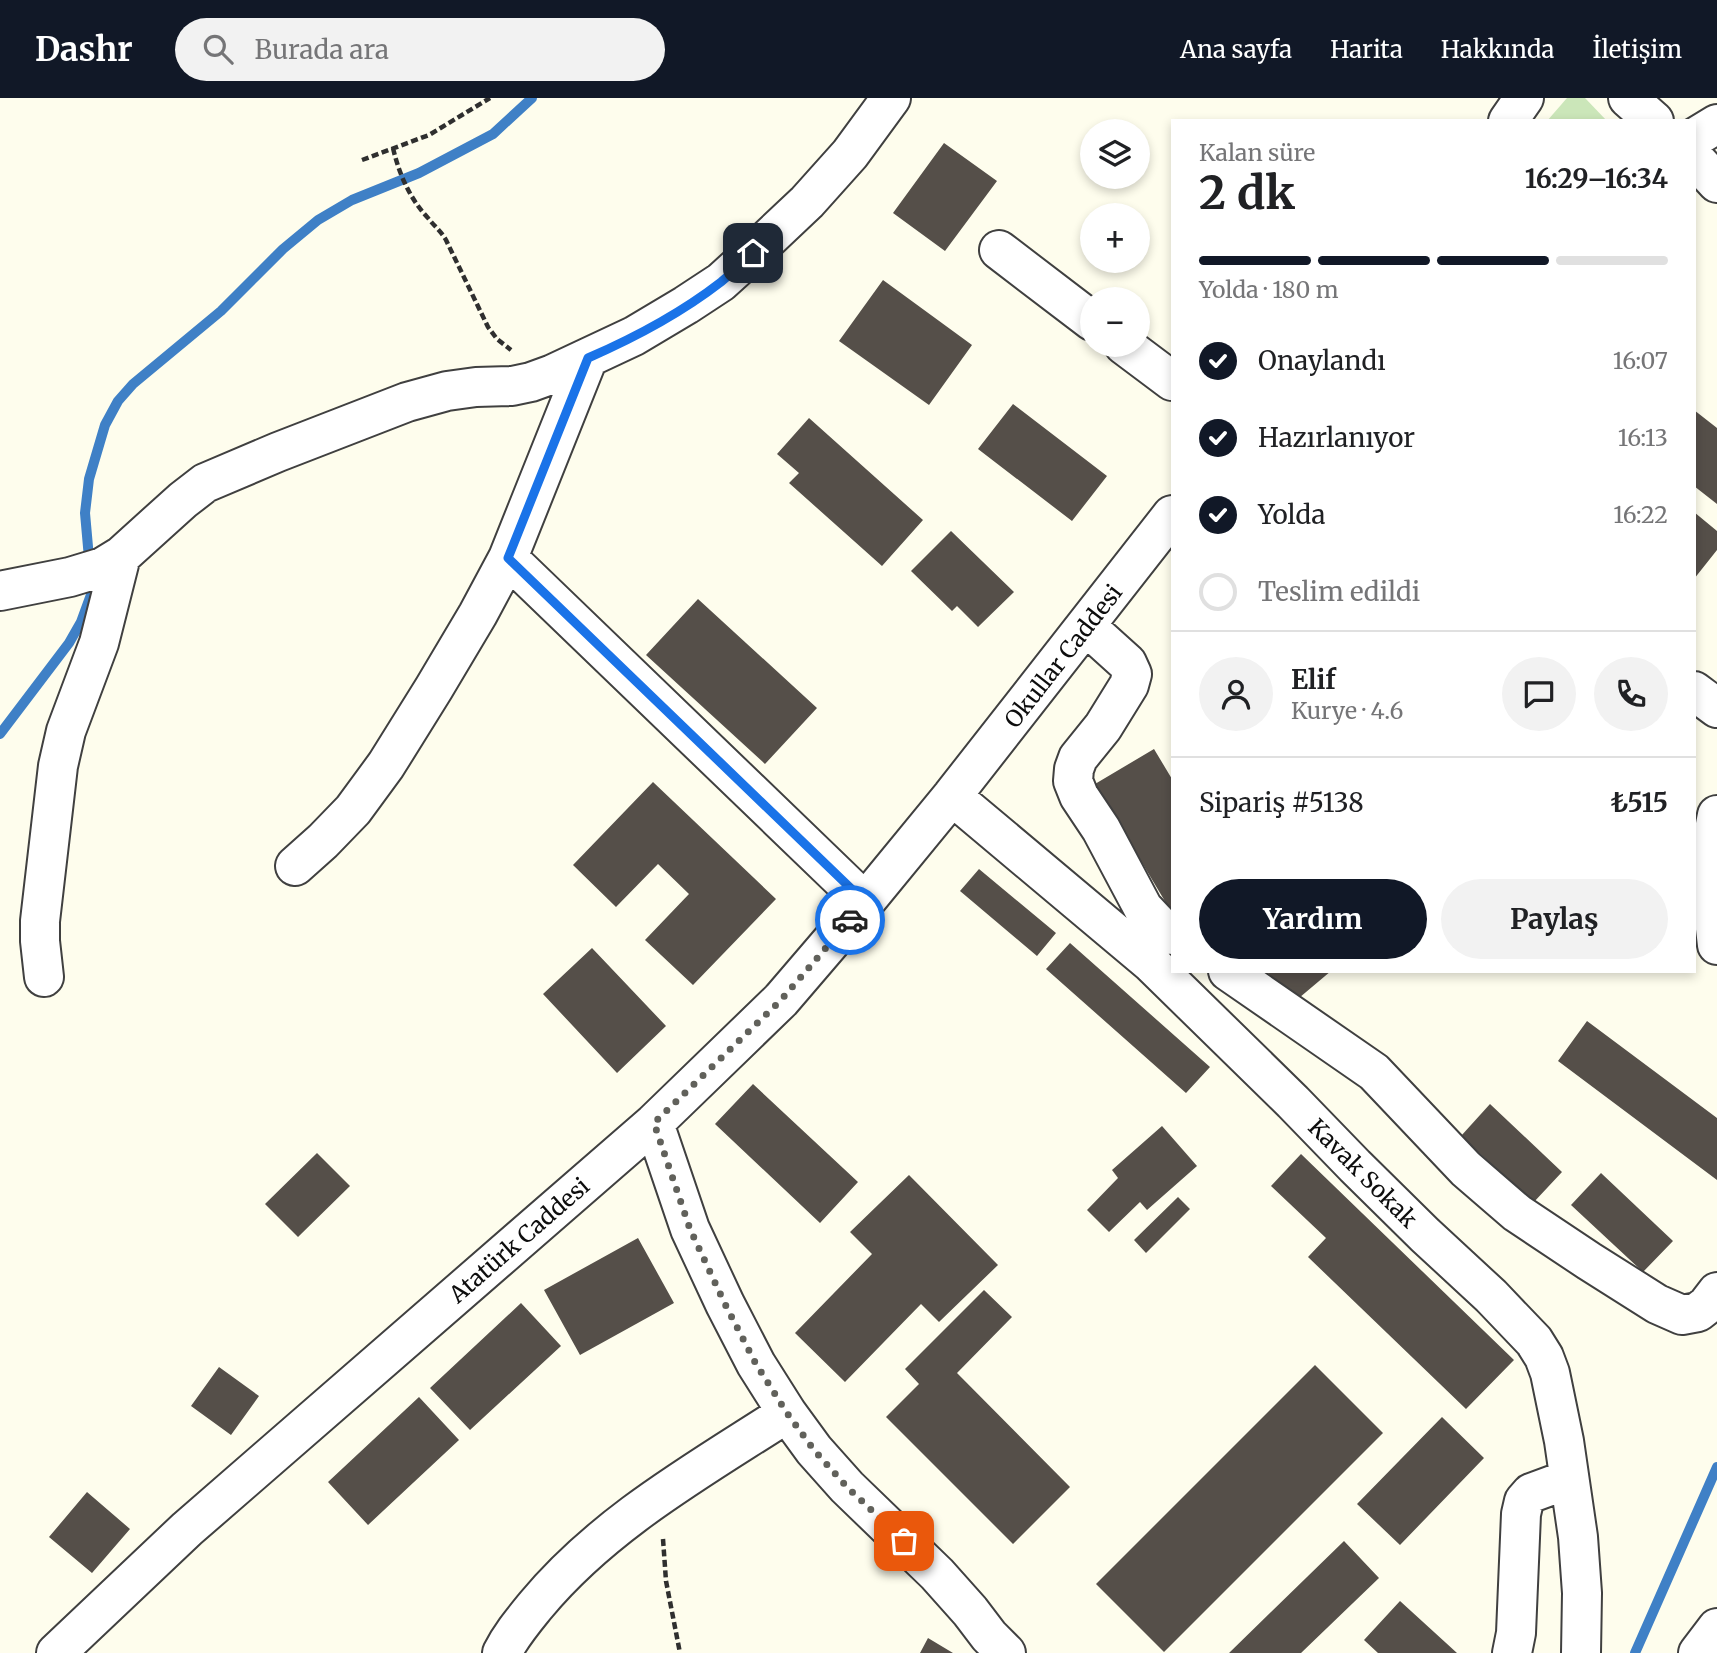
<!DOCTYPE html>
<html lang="tr">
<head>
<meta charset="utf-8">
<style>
  :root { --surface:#fff; --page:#f2f2f2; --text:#202124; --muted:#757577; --line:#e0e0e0; --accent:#111827 }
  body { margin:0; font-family:Merriweather,serif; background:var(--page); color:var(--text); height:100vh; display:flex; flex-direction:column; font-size:26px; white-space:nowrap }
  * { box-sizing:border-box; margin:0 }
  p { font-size:23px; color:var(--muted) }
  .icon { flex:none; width:38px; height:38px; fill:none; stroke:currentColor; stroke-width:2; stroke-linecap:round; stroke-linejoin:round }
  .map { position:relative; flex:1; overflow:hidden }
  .details { position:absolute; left:1171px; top:21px; width:525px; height:854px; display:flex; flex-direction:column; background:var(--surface); border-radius:0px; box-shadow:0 4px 10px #0003 }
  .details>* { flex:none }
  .controls { position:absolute; left:1080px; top:21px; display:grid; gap:14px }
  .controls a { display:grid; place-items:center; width:70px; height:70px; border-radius:50%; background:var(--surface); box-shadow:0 4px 10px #0003; font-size:35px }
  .pin { position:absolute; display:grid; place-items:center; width:60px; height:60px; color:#fff; margin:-30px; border-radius:14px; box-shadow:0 4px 10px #0006 }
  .courier { position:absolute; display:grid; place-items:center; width:70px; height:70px; margin:-35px; border:5px solid #1a73e8; border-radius:50%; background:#fff; color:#222; box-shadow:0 2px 9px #0007 }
  .headline em { font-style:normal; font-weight:700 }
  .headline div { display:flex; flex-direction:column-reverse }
  .headline { display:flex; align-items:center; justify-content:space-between; height:119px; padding:0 28px }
  h1 { font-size:46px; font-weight:700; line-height:52px }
  .bar { display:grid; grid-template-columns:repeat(4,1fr); gap:10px 7px; align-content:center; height:84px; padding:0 28px }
  .bar i { height:9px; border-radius:5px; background:var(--line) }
  .bar .active { background:var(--accent) }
  .bar p { grid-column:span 4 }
  .line { display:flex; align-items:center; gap:18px; padding:0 28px; border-top:2px solid var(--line) }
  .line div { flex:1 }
  .round { display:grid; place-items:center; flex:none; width:74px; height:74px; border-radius:37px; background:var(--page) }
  ol { padding:0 28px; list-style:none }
  li { display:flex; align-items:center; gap:21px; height:77px }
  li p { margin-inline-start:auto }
  li .icon { padding:7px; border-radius:50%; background:var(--accent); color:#fff; stroke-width:4 }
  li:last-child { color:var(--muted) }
  li i { width:38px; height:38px; border:4px solid var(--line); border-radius:50% }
  .action { display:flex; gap:14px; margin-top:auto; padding:14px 28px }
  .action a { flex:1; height:80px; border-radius:42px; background:var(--accent); color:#fff; font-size:28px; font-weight:700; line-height:80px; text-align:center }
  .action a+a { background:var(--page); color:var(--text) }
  header { display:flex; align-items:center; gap:42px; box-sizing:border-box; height:98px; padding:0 35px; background:var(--accent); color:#fff }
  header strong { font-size:33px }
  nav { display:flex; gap:38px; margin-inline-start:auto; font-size:24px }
  .search { width:490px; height:63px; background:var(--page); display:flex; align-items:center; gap:18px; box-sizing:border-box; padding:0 24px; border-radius:38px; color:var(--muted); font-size:26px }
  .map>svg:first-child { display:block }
  .green { fill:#cbe6b9 }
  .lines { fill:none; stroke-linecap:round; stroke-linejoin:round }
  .stream { stroke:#3f80c6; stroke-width:10 }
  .building { fill:#554f49 }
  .minor-casing { stroke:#404040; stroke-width:42 }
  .path { stroke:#2f2f2f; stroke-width:4.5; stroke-dasharray:7 3.5; stroke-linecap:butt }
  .minor { stroke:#fff; stroke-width:38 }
  .done { stroke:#61615b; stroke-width:7; stroke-dasharray:0 12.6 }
  .route { stroke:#1a73e8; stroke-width:9 }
  .labels { text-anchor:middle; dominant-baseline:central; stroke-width:7; stroke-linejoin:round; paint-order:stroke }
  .street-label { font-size:23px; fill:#0d0d0d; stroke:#fff }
</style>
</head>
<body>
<header>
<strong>Dashr</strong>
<div class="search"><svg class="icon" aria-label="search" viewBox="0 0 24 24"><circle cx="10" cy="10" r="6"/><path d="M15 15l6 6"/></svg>Burada ara</div>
<nav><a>Ana sayfa</a><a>Harita</a><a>Hakkında</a><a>İletişim</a></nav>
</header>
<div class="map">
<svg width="1717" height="1555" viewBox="0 0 1717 1555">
  <rect width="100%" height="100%" fill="#fefded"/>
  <path class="green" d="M 1567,0 L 1585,0 L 1607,23 L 1547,23 Z"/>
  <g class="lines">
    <path class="stream" d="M 0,636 L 69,545 L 81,524 L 92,494 L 85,415 L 89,381 L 105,327 L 118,303 L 133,286 L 221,213 L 283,151 L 318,122 L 352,102 L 419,75 L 493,36 L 532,0
      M 1635,1555 L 1717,1369"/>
  </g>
  <path class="building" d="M 944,45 L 997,83 L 945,153 L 893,115 Z
    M 883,182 L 972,247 L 929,307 L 839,243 Z
    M 1013,306 L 1107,378 L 1072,423 L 978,351 Z
    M 1694,312 L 1717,330 L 1717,406 L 1694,388 Z
    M 809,320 L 923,422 L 882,468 L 789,385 L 799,375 L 777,356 Z
    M 1694,414 L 1717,433 L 1717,452 L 1694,481 Z
    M 951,433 L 1014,494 L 978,529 L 957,508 L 952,513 L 911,473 Z
    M 698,501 L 817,610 L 765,666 L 646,557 Z
    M 1154,651 L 1172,681 L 1172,815 L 1095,686 Z
    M 653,684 L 776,801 L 693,887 L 645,842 L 689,796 L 658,766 L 616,809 L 573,767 Z
    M 979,771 L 1056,835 L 1037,858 L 960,793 Z
    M 1070,845 L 1210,969 L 1186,995 L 1046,871 Z
    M 592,850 L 666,928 L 617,975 L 543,896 Z
    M 1266,873 L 1331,873 L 1293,905 Z
    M 1587,923 L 1717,1020 L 1717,1082 L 1558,963 Z
    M 753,986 L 858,1084 L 820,1125 L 715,1026 Z
    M 1490,1006 L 1562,1074 L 1533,1105 L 1461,1038 Z
    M 1162,1028 L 1197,1068 L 1147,1112 L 1140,1104 L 1109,1134 L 1087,1112 L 1118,1080 L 1112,1072 Z
    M 317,1055 L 350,1088 L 298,1139 L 265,1106 Z
    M 1301,1056 L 1514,1262 L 1466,1311 L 1308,1159 L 1326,1140 L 1271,1088 Z
    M 1601,1075 L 1673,1143 L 1643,1174 L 1571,1107 Z
    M 909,1077 L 998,1167 L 939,1224 L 921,1206 L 845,1284 L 795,1235 L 872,1156 L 850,1134 Z
    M 1178,1099 L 1190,1111 L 1146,1155 L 1134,1142 Z
    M 638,1140 L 674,1205 L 580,1257 L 544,1192 Z
    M 984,1192 L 1012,1219 L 957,1275 L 1070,1389 L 1013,1446 L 886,1319 L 919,1286 L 905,1271 Z
    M 521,1205 L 561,1248 L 470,1332 L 430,1290 Z
    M 1315,1267 L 1383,1335 L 1164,1554 L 1096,1486 Z
    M 219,1269 L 259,1298 L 231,1337 L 191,1308 Z
    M 419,1299 L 459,1342 L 368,1427 L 328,1384 Z
    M 1442,1319 L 1484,1360 L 1400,1447 L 1357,1406 Z
    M 87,1394 L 130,1431 L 92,1475 L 49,1439 Z
    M 1344,1443 L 1379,1480 L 1301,1555 L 1229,1555 Z
    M 1400,1503 L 1457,1555 L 1378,1555 L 1364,1542 Z
    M 928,1540 L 953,1555 L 920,1555 Z"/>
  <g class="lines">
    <defs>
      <path id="minor" d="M 1628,0 L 1654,23
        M 1508,23 L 1524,0
        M 1694,40 L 1717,26
        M 1694,60 L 1717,85
        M 999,152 L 1092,223
        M 1124,247 L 1172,283
        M 508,460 L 865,804
        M 0,493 L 70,479 L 103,469 L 121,458 L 183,402 L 205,385 L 278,354 L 407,304 L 447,293 L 476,289 L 512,288 L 531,284 L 553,276 L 634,238 L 686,207 L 721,184 L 753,155 L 807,104 L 850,56 L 891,0
        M 1086,528 L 1127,565 L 1132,576 L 1129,587 L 1103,629 L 1078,660 L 1074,671 L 1073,683 L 1079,698 L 1101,731 L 1143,810 L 1159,827 L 1172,837
        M 1694,593 L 1717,610
        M 952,698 L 1151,865 L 1293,1004 L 1355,1068 L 1425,1137 L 1491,1198 L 1534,1243 L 1544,1259 L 1550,1275 L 1564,1343 L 1578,1439 L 1582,1495 L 1581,1555
        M 1717,717 L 1709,757 L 1710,788 L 1717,847
        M 295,768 L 323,743 L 353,712 L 386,667 L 434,590 L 478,516 L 508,460 L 588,260
        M 1228,873 L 1374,974 L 1466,1071 L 1517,1115 L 1589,1163 L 1657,1206 L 1682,1217 L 1698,1214 L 1707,1207 L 1717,1194
        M 44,879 L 40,843 L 40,823 L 58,668 L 66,633 L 99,545 L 121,458
        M 654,1025 L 690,1131 L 725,1206 L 756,1266 L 787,1315 L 814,1352 L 847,1389 L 937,1476 L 970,1513 L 989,1538 L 1006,1555
        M 56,1555 L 187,1431 L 654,1025 L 781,902 L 865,804 L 952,698 L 1172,417
        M 502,1555 C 511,1537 523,1523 536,1507 C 604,1425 699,1372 787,1315
        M 1512,1555 L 1516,1535 L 1521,1416 L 1524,1403 L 1531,1395 L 1569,1381
        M 1698,1555 L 1717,1530"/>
    </defs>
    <use href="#minor" class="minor-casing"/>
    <path class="path" d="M 393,50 C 399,76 410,101 428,120 C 434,128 441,133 446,142 L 488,229 L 497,241 L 511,252
      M 362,62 L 429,37 L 490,0
      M 663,1441 L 666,1483 L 680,1555"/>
    <use href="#minor" class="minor"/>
  </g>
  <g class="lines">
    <path class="done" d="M 850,822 L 781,902 L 654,1025 L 690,1131 L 725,1206 L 756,1266 L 787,1315 L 814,1352 L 847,1389 L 904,1443"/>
    <path class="route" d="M 753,155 C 743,165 732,175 721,184 C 681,215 634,240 588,260 L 508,460 L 865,804 L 850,822"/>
  </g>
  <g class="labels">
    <g class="street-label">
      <text transform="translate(1063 558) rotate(-52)">Okullar Caddesi</text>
      <text transform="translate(1363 1075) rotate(45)">Kavak Sokak</text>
      <text transform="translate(519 1142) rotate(-41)">Atatürk Caddesi</text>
    </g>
  </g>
</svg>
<div class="controls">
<a><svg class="icon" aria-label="layers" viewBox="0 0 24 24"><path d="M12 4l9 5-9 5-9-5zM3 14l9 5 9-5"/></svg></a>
<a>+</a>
<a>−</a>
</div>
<div class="pin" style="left:904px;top:1443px;background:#ea580c"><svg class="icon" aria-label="bag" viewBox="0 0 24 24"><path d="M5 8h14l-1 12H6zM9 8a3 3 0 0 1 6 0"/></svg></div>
<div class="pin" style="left:753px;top:155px;background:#1f2937"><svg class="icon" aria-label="home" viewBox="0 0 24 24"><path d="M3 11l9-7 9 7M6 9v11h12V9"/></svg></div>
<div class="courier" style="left:850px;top:822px"><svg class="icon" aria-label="car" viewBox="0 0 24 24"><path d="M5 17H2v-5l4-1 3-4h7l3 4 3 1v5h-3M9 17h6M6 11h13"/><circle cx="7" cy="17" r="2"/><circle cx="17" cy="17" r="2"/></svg></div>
<section class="details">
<div class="headline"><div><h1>2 dk</h1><p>Kalan süre</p></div><em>16:29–16:34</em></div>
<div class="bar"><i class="active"></i><i class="active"></i><i class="active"></i><i></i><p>Yolda · 180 m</p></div>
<ol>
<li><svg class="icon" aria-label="check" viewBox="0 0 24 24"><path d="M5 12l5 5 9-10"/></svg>Onaylandı<p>16:07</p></li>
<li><svg class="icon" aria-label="check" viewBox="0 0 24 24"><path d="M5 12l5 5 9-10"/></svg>Hazırlanıyor<p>16:13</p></li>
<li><svg class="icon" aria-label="check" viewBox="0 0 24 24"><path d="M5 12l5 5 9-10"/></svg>Yolda<p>16:22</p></li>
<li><i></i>Teslim edildi</li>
</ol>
<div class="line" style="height:126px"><a class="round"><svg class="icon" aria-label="person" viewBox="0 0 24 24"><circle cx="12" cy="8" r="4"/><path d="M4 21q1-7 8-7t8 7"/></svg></a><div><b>Elif</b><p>Kurye · 4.6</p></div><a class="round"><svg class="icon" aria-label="chat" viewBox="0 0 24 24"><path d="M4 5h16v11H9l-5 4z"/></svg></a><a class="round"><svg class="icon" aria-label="phone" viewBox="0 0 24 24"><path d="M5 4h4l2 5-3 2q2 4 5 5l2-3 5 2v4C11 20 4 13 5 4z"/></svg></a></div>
<div class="line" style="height:91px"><div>Sipariş #5138</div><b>₺515</b></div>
<div class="action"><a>Yardım</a><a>Paylaş</a></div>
</section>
</div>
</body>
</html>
